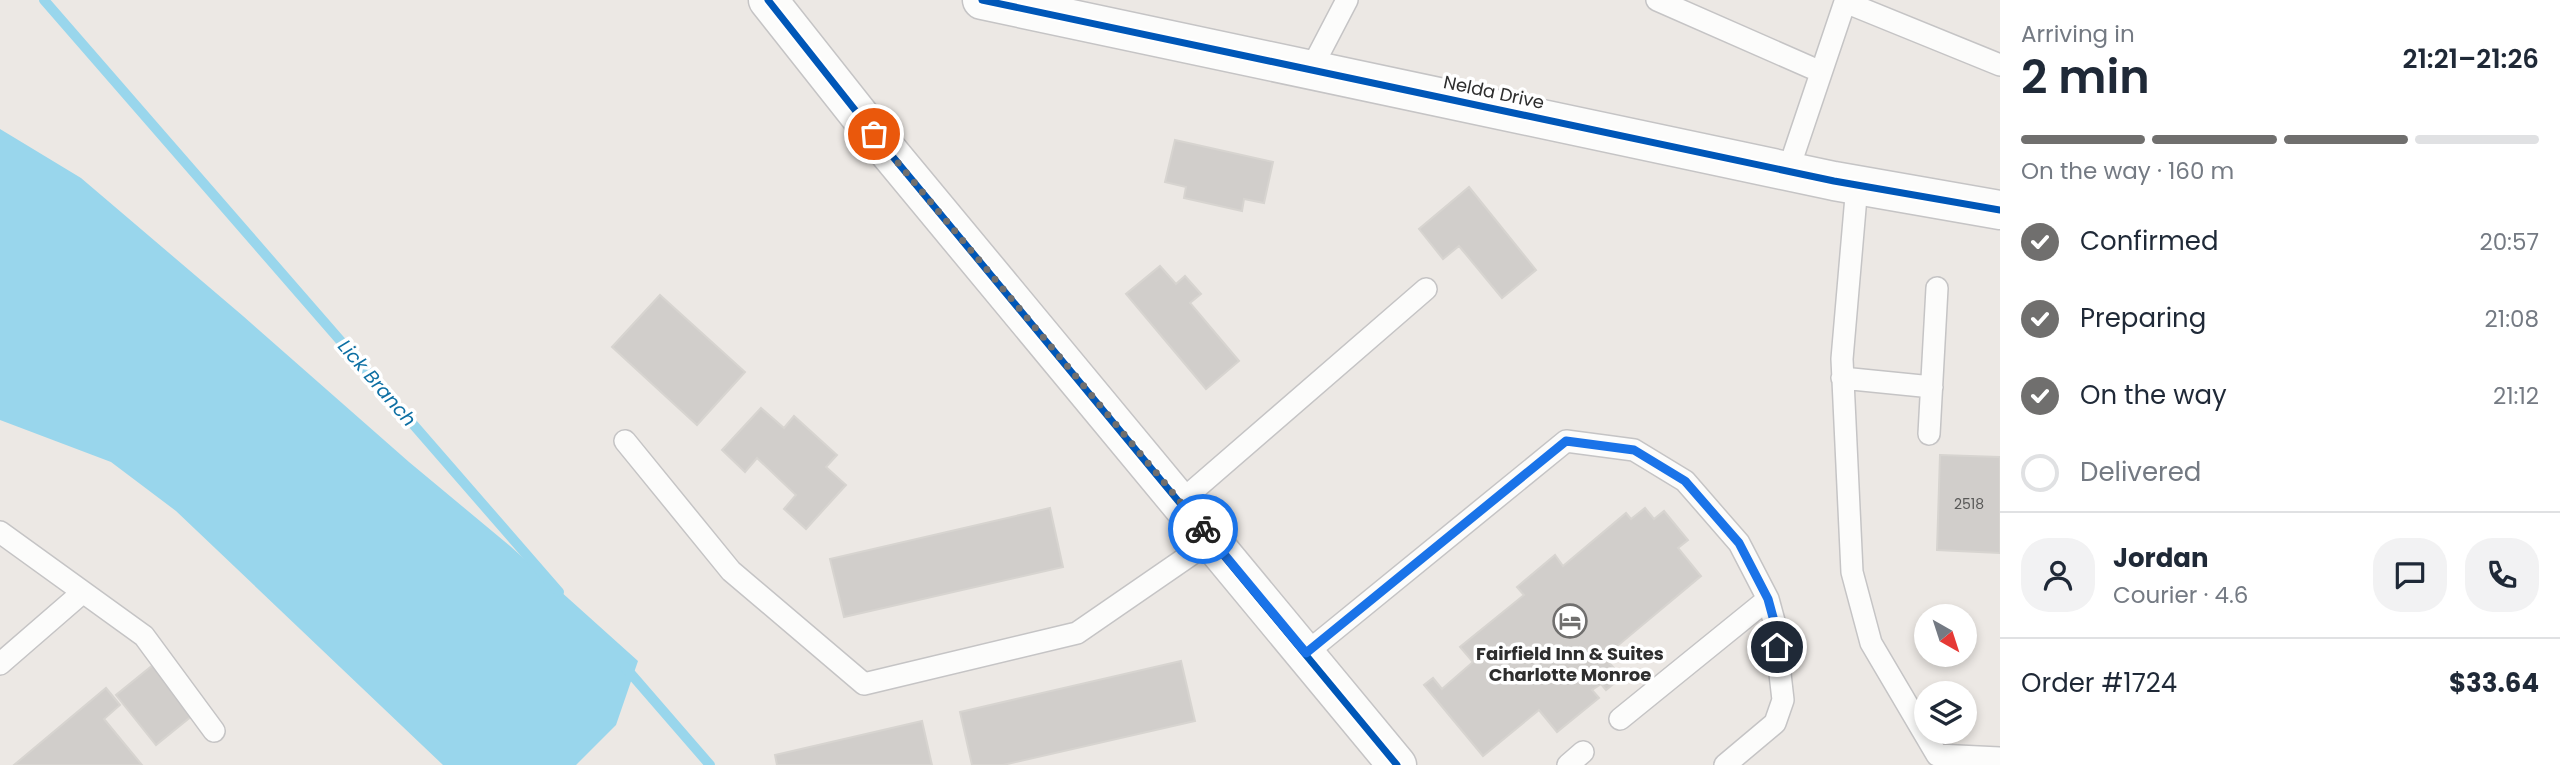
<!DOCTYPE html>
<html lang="en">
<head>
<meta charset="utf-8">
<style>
  :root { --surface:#fff; --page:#f2f2f3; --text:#1f2937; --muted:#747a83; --line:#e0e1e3; --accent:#706f6e }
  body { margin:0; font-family:Poppins,sans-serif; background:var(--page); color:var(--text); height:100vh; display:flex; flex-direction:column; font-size:26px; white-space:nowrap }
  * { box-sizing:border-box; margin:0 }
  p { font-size:23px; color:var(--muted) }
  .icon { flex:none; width:38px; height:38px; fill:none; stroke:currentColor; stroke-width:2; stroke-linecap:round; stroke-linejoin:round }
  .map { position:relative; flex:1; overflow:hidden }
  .drawer { display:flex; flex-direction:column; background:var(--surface); width:560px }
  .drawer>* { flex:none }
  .needle { width:46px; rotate:141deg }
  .buttons { position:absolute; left:1914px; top:604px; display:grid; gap:14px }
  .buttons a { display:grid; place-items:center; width:63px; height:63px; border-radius:50%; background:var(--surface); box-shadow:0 4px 10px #0003; font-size:35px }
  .pin { position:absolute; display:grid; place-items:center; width:60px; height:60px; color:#fff; margin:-30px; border:4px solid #fff; border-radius:50%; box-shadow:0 2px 7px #0007 }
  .courier { position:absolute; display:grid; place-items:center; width:70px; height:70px; margin:-35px; border:5px solid #1a73e8; border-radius:50%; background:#fff; color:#222; box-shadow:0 2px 9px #0007 }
  .summary em { font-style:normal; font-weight:600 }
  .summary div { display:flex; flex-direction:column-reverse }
  .summary { display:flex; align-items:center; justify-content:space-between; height:119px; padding:0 21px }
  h1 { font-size:46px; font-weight:600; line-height:52px }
  .bar { display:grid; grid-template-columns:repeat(4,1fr); gap:10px 7px; align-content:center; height:84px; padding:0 21px }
  .bar i { height:9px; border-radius:5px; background:var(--line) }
  .bar .active { background:var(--accent) }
  .bar p { grid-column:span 4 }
  .line { display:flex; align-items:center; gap:18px; padding:0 21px; border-top:2px solid var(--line) }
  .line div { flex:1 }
  .round { display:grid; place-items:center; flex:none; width:74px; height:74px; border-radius:28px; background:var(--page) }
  ol { padding:0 21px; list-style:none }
  li { display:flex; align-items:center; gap:21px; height:77px }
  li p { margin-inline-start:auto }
  li .icon { padding:7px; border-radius:50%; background:var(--accent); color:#fff; stroke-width:4 }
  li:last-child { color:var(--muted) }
  li i { width:38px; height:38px; border:4px solid var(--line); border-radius:50% }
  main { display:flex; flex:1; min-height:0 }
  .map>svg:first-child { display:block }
  .water { fill:#99d6ec }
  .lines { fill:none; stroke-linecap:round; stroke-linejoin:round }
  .stream { stroke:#99d6ec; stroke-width:10 }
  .building { fill:#d1cecb; stroke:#d7d4d0; stroke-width:2 }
  .service-casing { stroke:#c5c4c5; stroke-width:24 }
  .tertiary-casing { stroke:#c5c4c5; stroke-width:41 }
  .service { stroke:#fcfcfb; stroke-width:21 }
  .tertiary { stroke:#fcfcfb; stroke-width:38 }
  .cycleway-casing { stroke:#fff; stroke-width:11 }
  .cycleway { stroke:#0057b8; stroke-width:7 }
  .done { stroke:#706f6e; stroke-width:7; stroke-dasharray:0 12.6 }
  .route { stroke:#1a73e8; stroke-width:9 }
  .labels { text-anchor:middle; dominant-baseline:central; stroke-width:7; stroke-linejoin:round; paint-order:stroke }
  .number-label { font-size:14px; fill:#585857 }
  .street-label { font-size:18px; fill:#2e2e2e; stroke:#fff }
  .poi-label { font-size:18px; font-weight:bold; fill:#2e2e2e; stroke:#fff }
  .water-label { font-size:19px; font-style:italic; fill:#0d6fa3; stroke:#fff }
</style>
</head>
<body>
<main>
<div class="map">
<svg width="2000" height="765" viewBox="0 0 2000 765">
  <rect width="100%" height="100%" fill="#ece8e4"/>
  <path class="water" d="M 0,129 L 81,178 L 243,316 L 409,462 L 510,546 L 638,661 L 616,725 L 576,765 L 443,765 L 176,511 L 111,462 L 0,420 Z"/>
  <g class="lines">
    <path class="stream" d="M 44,0 L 559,592
      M 625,667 L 710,765"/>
  </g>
  <path class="building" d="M 1175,140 L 1273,162 L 1264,203 L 1244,199 L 1242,211 L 1184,198 L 1186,187 L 1165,182 Z
    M 1469,187 L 1536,270 L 1502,298 L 1459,246 L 1443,259 L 1419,229 Z
    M 1160,266 L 1176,284 L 1185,276 L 1201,294 L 1190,303 L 1239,361 L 1206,389 L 1126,294 Z
    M 660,295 L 745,372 L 697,425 L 612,347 Z
    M 761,408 L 784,428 L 794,416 L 837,455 L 826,467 L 846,485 L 806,529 L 784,509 L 796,495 L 757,458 L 745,472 L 722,450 Z
    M 1940,455 L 2000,457 L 2000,553 L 1937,550 Z
    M 1050,508 L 1063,567 L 844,617 L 830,559 Z
    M 1645,508 L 1654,519 L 1664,511 L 1688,540 L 1678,548 L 1701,576 L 1604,657 L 1622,677 L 1606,690 L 1601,684 L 1592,690 L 1599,698 L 1557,732 L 1539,710 L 1483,756 L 1424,685 L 1433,678 L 1442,689 L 1473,662 L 1460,647 L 1524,595 L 1517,587 L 1555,555 L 1563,566 L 1626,513 L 1631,519 Z
    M 1181,661 L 1195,721 L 1003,765 L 972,765 L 960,712 Z
    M 153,665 L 193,715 L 156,745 L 116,695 Z
    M 106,688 L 120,705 L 104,719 L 142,765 L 14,765 Z
    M 922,721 L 932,765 L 777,765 L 775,755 Z"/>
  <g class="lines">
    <defs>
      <path id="service" d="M 1657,0 L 1821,72
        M 1311,69 L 1347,0
        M 1788,171 L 1845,2 L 2000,65
        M 1857,185 L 1842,359 L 1852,572 L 1871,643 L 1937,755 L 2000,758
        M 1842,378 L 1932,387
        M 1929,434 L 1937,288
        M 625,441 L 731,571 L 864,684 L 1077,633 L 1212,540
        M 1180,502 L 1426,289
        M 0,532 L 144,636 L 214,731
        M 1306,653 L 1566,441 L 1634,450 L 1685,481 L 1739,543 L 1768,599 L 1774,621 L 1783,700 L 1775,723 L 1725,765
        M 0,664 L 83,592
        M 1620,719 L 1768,599
        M 1568,765 L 1583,752"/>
      <path id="tertiary" d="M 768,0 L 874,134 L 1397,765
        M 982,0 L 1834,181 L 2000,210"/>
    </defs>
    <use href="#service" class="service-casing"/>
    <use href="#tertiary" class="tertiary-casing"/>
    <use href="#service" class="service"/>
    <use href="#tertiary" class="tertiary"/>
    <defs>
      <path id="cycleway" d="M 768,0 L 874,134 L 1397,765
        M 982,0 L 1834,181 L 2000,210"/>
    </defs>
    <use href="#cycleway" class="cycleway-casing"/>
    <use href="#cycleway" class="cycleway"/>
  </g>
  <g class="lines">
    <path class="done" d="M 874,134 L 1203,529"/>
    <path class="route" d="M 1203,529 L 1306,653 L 1566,441 L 1634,450 L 1685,481 L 1739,543 L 1768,599 L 1774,621 L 1777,647"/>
  </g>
  <defs>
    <symbol id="hotel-ring" viewBox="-11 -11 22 22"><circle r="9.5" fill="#fff" stroke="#706f6e" stroke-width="1.5"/><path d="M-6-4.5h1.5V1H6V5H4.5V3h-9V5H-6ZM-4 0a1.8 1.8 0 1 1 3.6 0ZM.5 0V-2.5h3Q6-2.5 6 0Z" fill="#706f6e"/></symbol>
  </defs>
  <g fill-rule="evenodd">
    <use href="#hotel-ring" x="1551" y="602" width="38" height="38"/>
  </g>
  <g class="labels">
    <g class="number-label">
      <text x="1969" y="504">2518</text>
    </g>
    <g class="street-label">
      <text transform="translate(1494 92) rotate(12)">Nelda Drive</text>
    </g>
    <g class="poi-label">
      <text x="1570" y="653">Fairfield Inn &amp; Suites<tspan x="1570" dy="21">Charlotte Monroe</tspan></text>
    </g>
    <g class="water-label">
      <text transform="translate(377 383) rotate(49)">Lick Branch</text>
    </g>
  </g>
</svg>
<div class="buttons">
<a><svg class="needle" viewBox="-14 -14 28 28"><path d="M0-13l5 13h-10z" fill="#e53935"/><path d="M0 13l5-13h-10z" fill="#747a83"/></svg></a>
<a><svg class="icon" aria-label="layers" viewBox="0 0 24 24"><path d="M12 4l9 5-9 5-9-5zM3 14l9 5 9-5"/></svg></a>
</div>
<div class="pin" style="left:874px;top:134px;background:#ea580c"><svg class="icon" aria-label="bag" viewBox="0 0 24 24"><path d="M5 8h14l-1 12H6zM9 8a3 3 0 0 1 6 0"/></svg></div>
<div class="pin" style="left:1777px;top:647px;background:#1f2937"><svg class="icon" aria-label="home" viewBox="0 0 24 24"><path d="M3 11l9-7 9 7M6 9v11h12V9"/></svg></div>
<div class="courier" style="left:1203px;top:529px"><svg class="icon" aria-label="bike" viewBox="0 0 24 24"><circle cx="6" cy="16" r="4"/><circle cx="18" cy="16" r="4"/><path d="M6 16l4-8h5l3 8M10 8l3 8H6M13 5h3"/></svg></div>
</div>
<section class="drawer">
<div class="summary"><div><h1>2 min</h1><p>Arriving in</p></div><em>21:21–21:26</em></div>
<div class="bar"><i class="active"></i><i class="active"></i><i class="active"></i><i></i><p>On the way · 160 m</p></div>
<ol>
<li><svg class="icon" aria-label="check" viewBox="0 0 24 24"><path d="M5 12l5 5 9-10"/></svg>Confirmed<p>20:57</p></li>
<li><svg class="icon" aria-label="check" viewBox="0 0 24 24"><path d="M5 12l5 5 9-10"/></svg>Preparing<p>21:08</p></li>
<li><svg class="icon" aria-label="check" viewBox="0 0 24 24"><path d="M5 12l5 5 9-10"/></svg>On the way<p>21:12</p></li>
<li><i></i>Delivered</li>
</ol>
<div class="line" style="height:126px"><a class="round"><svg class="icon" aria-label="person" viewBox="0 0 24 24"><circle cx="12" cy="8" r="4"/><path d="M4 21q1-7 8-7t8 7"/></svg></a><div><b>Jordan</b><p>Courier · 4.6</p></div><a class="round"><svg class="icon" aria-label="chat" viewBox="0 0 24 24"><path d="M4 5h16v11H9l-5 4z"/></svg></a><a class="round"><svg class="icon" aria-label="phone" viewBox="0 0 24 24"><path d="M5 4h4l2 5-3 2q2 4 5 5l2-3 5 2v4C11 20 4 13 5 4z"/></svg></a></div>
<div class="line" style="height:91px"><div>Order #1724</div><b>$33.64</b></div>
</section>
</main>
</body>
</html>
